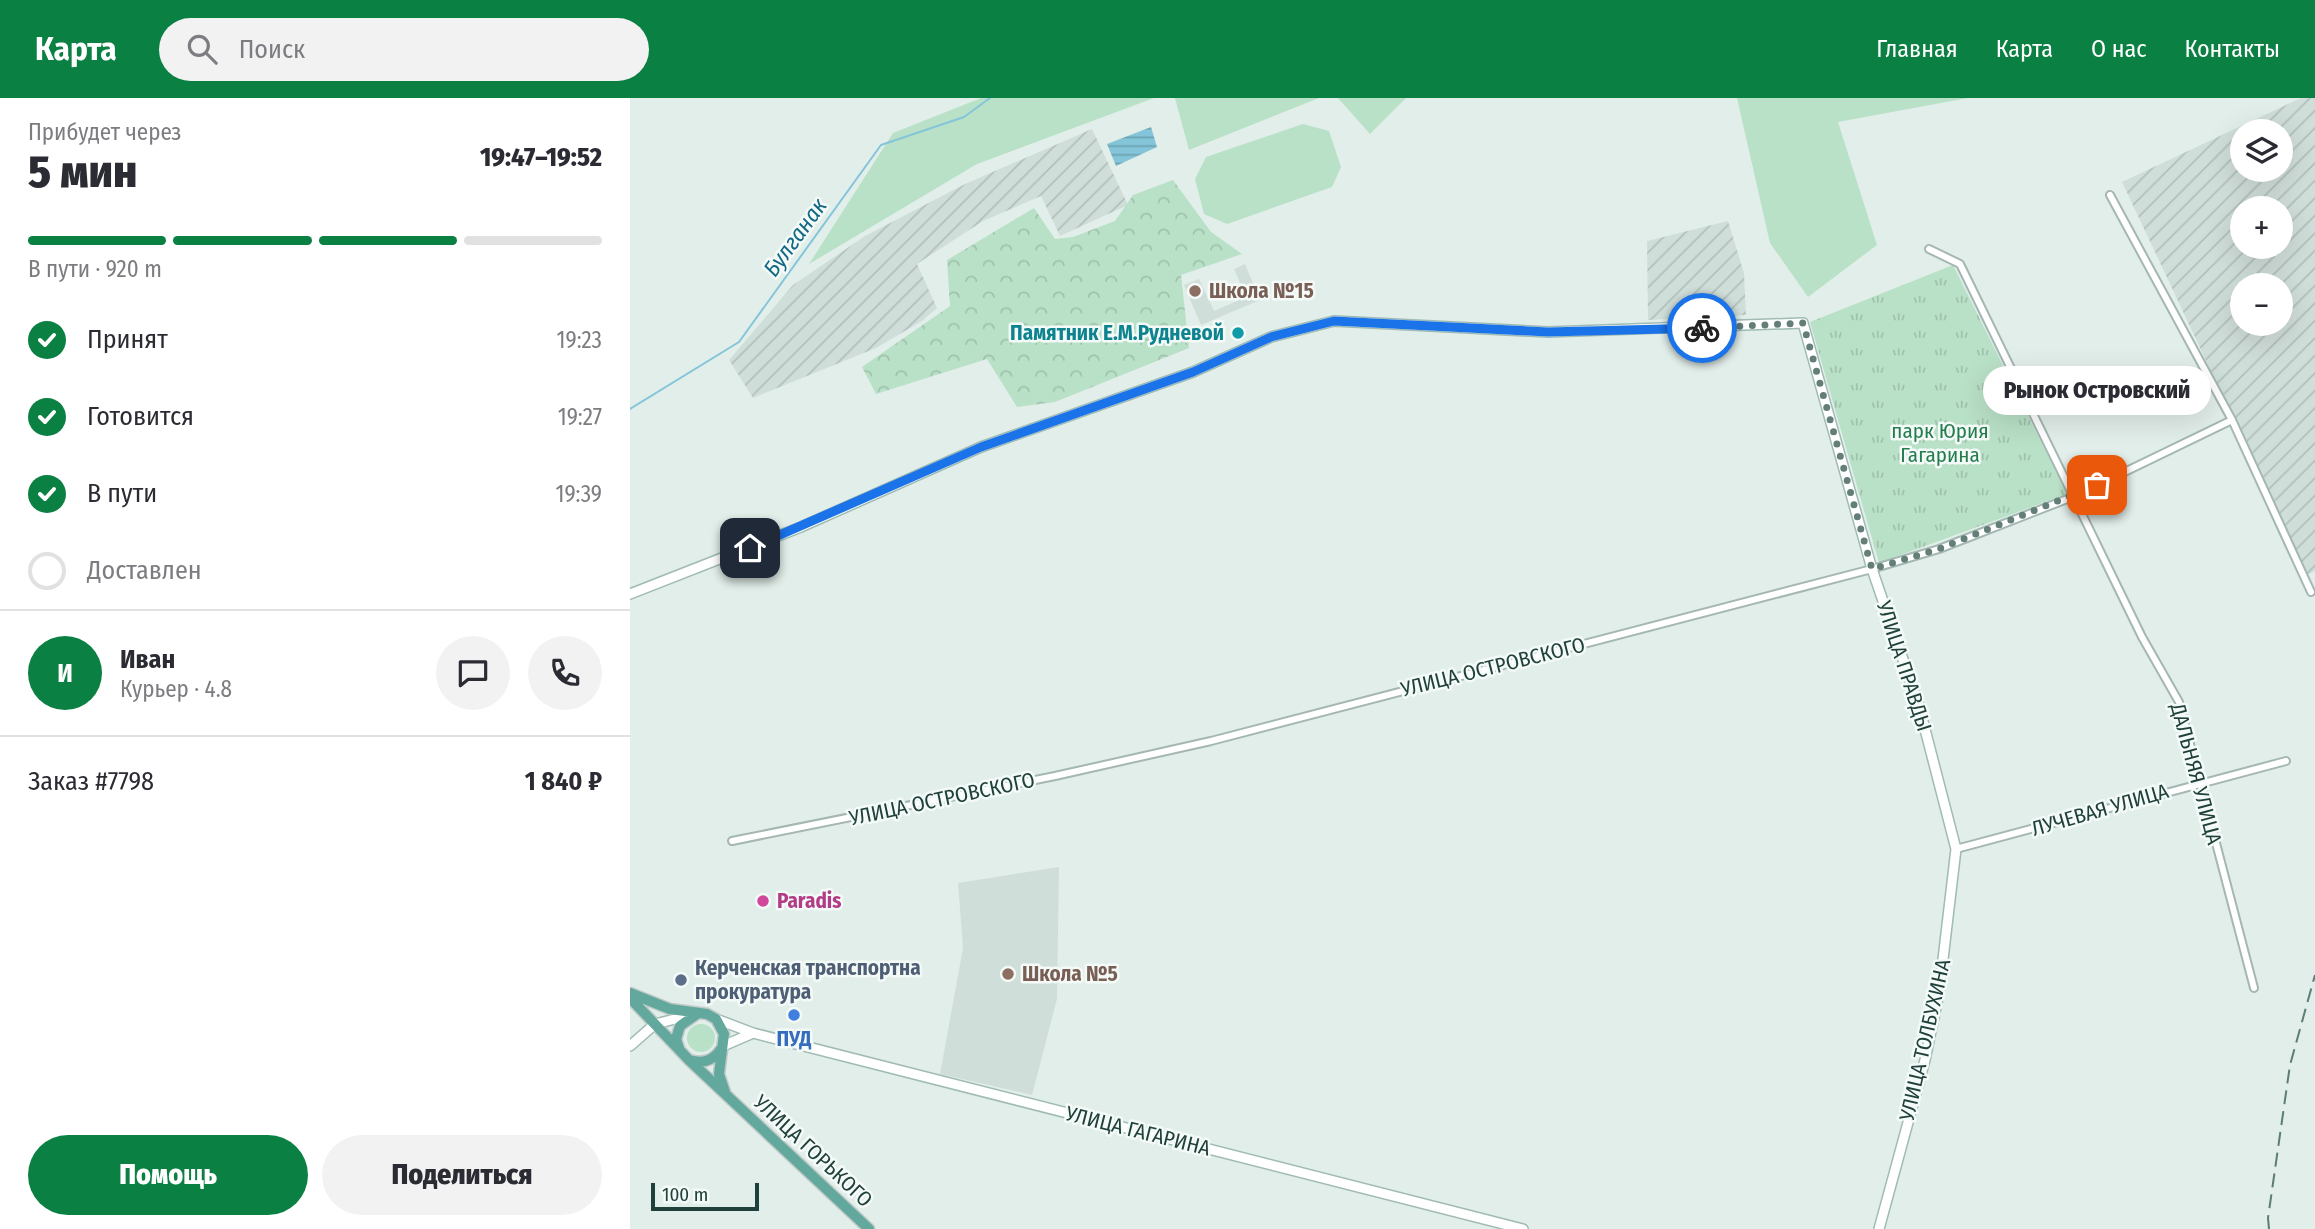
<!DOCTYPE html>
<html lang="ru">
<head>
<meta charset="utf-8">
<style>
  :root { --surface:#fff; --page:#f2f2f3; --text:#2b2b33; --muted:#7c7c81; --line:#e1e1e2; --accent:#0b8043 }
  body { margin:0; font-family:"Fira Sans Condensed",sans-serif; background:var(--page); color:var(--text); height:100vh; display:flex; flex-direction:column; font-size:26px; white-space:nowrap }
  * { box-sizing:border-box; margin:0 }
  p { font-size:23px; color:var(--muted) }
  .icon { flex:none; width:38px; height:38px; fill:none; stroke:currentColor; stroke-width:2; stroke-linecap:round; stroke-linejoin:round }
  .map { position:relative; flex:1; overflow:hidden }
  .panel { display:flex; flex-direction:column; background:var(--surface); width:630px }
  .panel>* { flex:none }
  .buttons { position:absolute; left:1600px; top:21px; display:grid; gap:14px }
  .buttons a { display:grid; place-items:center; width:63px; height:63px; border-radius:50%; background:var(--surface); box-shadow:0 7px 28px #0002; font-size:35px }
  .scale { position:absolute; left:21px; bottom:18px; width:108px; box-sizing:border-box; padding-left:7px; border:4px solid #20413b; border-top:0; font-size:19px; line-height:24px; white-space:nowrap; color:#20413b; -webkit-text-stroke:5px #f4faf7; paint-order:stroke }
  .pin { position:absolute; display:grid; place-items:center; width:60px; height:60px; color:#fff; margin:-30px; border-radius:14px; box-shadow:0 4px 10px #0006 }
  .courier { position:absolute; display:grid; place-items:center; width:70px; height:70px; margin:-35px; border:5px solid #1a73e8; border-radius:50%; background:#fff; color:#222; box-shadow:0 2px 9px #0007 }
  .bubble { position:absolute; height:49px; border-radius:24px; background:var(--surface); box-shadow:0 7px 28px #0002; font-size:23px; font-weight:800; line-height:49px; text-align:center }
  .overview em { font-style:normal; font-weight:800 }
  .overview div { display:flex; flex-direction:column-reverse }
  .overview { display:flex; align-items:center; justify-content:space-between; height:119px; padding:0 28px }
  h1 { font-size:46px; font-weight:800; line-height:52px }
  .bar { display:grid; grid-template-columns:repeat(4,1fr); gap:10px 7px; align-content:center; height:84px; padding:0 28px }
  .bar i { height:9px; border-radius:5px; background:var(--line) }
  .bar .current { background:var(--accent) }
  .bar p { grid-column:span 4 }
  .line { display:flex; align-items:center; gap:18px; padding:0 28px; border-top:2px solid var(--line) }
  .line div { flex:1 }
  .round { display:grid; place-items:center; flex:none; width:74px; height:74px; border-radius:37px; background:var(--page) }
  ol { padding:0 28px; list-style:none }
  li { display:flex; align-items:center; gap:21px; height:77px }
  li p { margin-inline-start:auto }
  li .icon { padding:7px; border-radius:50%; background:var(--accent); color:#fff; stroke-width:4 }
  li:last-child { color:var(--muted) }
  li i { width:38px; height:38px; border:4px solid var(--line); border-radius:50% }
  .cta { display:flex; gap:14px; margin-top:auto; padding:14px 28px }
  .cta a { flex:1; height:80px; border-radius:42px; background:var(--accent); color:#fff; font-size:28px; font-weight:800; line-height:80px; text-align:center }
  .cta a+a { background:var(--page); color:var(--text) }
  header { display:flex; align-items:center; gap:42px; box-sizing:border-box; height:98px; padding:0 35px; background:var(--accent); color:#fff }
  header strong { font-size:33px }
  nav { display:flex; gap:38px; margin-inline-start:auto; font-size:24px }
  .search { width:490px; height:63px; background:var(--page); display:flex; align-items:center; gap:18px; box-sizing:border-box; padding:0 24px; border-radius:38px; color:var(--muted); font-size:26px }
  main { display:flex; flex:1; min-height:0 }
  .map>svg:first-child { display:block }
  .built { fill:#d0ded9 }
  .industrial { fill:url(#industrial-furrows); fill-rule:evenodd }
  .green { fill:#b9e1c7 }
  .forest { fill:url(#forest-crowns) }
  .park { fill:url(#park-tufts) }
  .water { fill:url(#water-rules) }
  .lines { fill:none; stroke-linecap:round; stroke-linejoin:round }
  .stream { stroke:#85c5d9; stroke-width:2 }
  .street-casing { stroke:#a4b7b2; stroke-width:10 }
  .secondary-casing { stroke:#9fbbb3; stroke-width:12 }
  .primary-casing { stroke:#c1cac8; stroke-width:13 }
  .street { stroke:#fff; stroke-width:6 }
  .secondary { stroke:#fff; stroke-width:9 }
  .primary { stroke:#62a89c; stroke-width:10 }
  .rail { stroke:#5b7d76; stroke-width:2; stroke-dasharray:14 7; stroke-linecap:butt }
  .done { stroke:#647e78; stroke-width:7; stroke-dasharray:0 12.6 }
  .route { stroke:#1a73e8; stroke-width:9 }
  .education-dot { fill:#8d6e63; stroke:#f4faf7; stroke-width:2.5 }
  .culture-dot { fill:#0f9aa8; stroke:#f4faf7; stroke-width:2.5 }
  .hotel-dot { fill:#d1479c; stroke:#f4faf7; stroke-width:2.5 }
  .service-dot { fill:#5c6f8a; stroke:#f4faf7; stroke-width:2.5 }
  .shop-dot { fill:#3f7fe0; stroke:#f4faf7; stroke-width:2.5 }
  .labels { text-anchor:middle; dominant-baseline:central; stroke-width:5; stroke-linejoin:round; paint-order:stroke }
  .education-label { font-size:21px; font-weight:bold; fill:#785e54; stroke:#f4faf7; text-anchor:start }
  .culture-label { font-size:21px; font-weight:bold; fill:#0d838f; stroke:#f4faf7; text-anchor:end }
  .park-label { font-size:21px; fill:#257d4e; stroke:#f4faf7 }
  .street-label { font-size:21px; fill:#20413b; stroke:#f4faf7 }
  .hotel-label { font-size:21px; font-weight:bold; fill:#b23c85; stroke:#f4faf7; text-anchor:start }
  .service-label { font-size:21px; font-weight:bold; fill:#4e5e75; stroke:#f4faf7; text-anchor:start }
  .shop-label { font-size:21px; font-weight:bold; fill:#366cbe; stroke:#f4faf7 }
  .water-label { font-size:23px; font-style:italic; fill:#136984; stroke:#f4faf7 }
</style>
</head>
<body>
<header>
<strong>Карта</strong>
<div class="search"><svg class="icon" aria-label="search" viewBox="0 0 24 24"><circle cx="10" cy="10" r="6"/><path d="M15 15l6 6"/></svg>Поиск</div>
<nav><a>Главная</a><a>Карта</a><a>О нас</a><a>Контакты</a></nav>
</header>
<main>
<section class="panel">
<div class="overview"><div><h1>5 мин</h1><p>Прибудет через</p></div><em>19:47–19:52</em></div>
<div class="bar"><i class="current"></i><i class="current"></i><i class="current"></i><i></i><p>В пути · 920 m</p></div>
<ol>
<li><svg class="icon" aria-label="check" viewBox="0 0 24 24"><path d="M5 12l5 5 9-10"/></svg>Принят<p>19:23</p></li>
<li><svg class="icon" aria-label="check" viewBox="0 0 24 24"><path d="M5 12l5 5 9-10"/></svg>Готовится<p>19:27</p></li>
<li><svg class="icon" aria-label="check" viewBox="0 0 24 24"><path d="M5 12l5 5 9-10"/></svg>В пути<p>19:39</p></li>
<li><i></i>Доставлен</li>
</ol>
<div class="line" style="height:126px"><b class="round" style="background:var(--accent);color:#fff">И</b><div><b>Иван</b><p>Курьер · 4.8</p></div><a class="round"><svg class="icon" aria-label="chat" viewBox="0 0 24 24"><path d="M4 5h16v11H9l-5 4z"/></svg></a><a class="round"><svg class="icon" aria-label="phone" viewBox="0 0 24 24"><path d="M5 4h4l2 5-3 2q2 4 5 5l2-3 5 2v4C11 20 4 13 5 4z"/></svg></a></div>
<div class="line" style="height:91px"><div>Заказ #7798</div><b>1 840 ₽</b></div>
<div class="cta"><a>Помощь</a><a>Поделиться</a></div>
</section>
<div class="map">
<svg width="1685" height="1131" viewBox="0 0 1685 1131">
  <defs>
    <pattern id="industrial-furrows" width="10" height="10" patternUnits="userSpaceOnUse" patternTransform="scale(1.75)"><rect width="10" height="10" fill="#d0ded9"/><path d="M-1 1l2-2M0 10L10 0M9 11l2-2" fill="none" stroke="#b2c0bb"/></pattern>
    <pattern id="forest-crowns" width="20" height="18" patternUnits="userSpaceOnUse" patternTransform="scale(1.75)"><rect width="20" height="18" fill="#b9e1c7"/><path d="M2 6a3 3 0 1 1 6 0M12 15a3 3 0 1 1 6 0" fill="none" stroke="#9fc2ac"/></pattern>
    <pattern id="park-tufts" width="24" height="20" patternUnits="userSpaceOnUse" patternTransform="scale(1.75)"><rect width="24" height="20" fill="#b9e1c7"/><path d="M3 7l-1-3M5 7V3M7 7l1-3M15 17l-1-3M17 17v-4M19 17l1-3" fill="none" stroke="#9fc2ac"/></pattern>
    <pattern id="water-rules" width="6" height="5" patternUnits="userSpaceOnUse" patternTransform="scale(1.75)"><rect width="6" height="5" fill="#85c5d9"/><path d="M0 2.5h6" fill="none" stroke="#6ca2b1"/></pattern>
  </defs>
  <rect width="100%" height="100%" fill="#e2eeea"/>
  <path class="built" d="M 615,166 L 630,202 L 571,227 L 554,187 L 569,181 L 584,213 L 616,199 L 604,171 Z
    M 429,769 L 427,901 L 402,997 L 310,976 L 333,850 L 328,785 Z"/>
  <path class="industrial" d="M 1671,0 L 1685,0 L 1685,473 L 1677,477 L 1492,84 ZM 1612,33 L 1650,33 L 1650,72 L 1612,72 ZM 1612,110 L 1650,110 L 1650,149 L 1612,149 ZM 1612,187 L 1650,187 L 1650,226 L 1612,226 Z
    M 462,31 L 498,107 L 430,138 L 411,98 L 353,123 L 287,166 L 307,210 L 292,223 L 246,250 L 123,300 L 99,262 L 163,187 L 235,138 L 335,86 Z
    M 1098,123 L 1114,175 L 1116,217 L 1018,222 L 1017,143 Z"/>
  <path class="green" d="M 351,0 L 524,0 L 347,66 L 179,166 L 263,35 Z
    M 545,0 L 689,0 L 559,52 Z
    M 708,0 L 776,0 L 740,36 Z
    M 1107,0 L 1338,0 L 1208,24 L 1247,147 L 1178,199 L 1140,145 Z
    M 673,26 L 699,33 L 711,69 L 702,89 L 597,126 L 574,116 L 565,81 L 576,59 Z
    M57 940a14 14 0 1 1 28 0a14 14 0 1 1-28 0Z"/>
  <path class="forest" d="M 543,82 L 581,134 L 612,156 L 551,177 L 559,250 L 425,304 L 387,309 L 357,261 L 246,296 L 232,269 L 320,208 L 317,162 L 404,110 L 425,141 L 443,139 L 485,123 L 503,97 Z"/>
  <path class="park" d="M 1323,167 L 1437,396 L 1249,465 L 1180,224 Z"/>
  <path class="water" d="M 521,29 L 527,49 L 486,68 L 477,46 Z"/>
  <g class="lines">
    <path class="stream" d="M 0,311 L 109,244 L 251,47 L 334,19 L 360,0"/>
    <defs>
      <path id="street" d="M 1480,97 L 1602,322 L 1681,494
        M 1299,151 L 1330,166 L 1512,539 L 1549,604 L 1624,890
        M 102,743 L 425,678 L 581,643 L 1242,471 L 1309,451 L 1445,398 L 1602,322
        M 1326,751 L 1656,663"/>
      <path id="secondary" d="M 0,496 L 171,429 L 351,349 L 563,274 L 641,239 L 704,223 L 918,234 L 1173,225 L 1242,471 L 1289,608 L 1326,751 L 1309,895 L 1295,962 L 1249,1131
        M 86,921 L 123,935 L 893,1131
        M 0,948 L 25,926 L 66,916
        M 93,948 L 123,935"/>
      <path id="primary" d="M 0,895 L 40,911 L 77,916 L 86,921 L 94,936 L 89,976 L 95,994
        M 0,900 L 59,962 L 239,1131
        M 49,950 L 46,941 L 50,928 L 67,916
        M 59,962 C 73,966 83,963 91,951"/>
    </defs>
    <use href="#street" class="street-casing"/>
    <use href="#secondary" class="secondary-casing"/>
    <use href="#primary" class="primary-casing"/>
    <use href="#street" class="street"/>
    <use href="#secondary" class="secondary"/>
    <use href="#primary" class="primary"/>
    <path class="rail" d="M 1639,1131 L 1638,1120 L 1660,967 L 1685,877"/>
  </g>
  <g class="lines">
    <path class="done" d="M 1072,230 L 1173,225 L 1242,471 L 1309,451 L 1467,387"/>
    <path class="route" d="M 120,450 L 351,349 L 563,274 L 641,239 L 704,223 L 918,234 L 1072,230"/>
  </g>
  <g class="education-dot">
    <circle cx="565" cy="193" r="7"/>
    <circle cx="378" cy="876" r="7"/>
  </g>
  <circle class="culture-dot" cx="608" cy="235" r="7"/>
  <circle class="hotel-dot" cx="133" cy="803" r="7"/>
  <circle class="service-dot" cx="51" cy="882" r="7"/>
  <circle class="shop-dot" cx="164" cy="917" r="7"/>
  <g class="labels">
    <g class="education-label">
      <text x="579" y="193">Школа №15</text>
      <text x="392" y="876">Школа №5</text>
    </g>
    <g class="culture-label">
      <text x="594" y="235">Памятник Е.М.Рудневой</text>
    </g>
    <g class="park-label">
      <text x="1310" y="333">парк Юрия<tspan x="1310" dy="24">Гагарина</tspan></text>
    </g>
    <g class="street-label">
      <text transform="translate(1274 568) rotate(72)">УЛИЦА ПРАВДЫ</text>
      <text transform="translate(863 569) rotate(-14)">УЛИЦА ОСТРОВСКОГО</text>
      <text transform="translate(1566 676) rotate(75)">ДАЛЬНЯЯ УЛИЦА</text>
      <text transform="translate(312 701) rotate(-12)">УЛИЦА ОСТРОВСКОГО</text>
      <text transform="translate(1470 712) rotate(-16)">ЛУЧЕВАЯ УЛИЦА</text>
      <text transform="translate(1295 942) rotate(-77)">УЛИЦА ТОЛБУХИНА</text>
      <text transform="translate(508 1033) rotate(14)">УЛИЦА ГАГАРИНА</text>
      <text transform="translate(183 1053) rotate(43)">УЛИЦА ГОРЬКОГО</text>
    </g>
    <g class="hotel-label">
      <text x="147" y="803">Paradis</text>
    </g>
    <g class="service-label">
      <text x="65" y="870">Керченская транспортна<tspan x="65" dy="24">прокуратура</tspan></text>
    </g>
    <g class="shop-label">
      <text x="164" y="941">ПУД</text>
    </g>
    <g class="water-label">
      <text transform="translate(165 139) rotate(-54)">Булганак</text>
    </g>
  </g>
</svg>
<div class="buttons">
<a><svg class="icon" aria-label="layers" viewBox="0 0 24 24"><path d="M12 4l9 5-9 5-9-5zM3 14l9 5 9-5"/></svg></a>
<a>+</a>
<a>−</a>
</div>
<div class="scale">100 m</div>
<div class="pin" style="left:1467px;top:387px;background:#ea580c"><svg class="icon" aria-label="bag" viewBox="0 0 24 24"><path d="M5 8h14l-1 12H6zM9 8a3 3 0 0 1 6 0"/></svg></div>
<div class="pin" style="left:120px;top:450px;background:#1f2937"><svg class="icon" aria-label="home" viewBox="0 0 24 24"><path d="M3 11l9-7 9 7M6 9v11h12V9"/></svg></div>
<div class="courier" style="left:1072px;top:230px"><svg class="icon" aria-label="bike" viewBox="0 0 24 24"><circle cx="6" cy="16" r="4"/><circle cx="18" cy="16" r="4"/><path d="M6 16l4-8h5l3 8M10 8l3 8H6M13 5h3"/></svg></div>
<div class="bubble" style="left:1353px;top:268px;width:228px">Рынок Островский</div>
</div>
</main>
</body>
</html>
